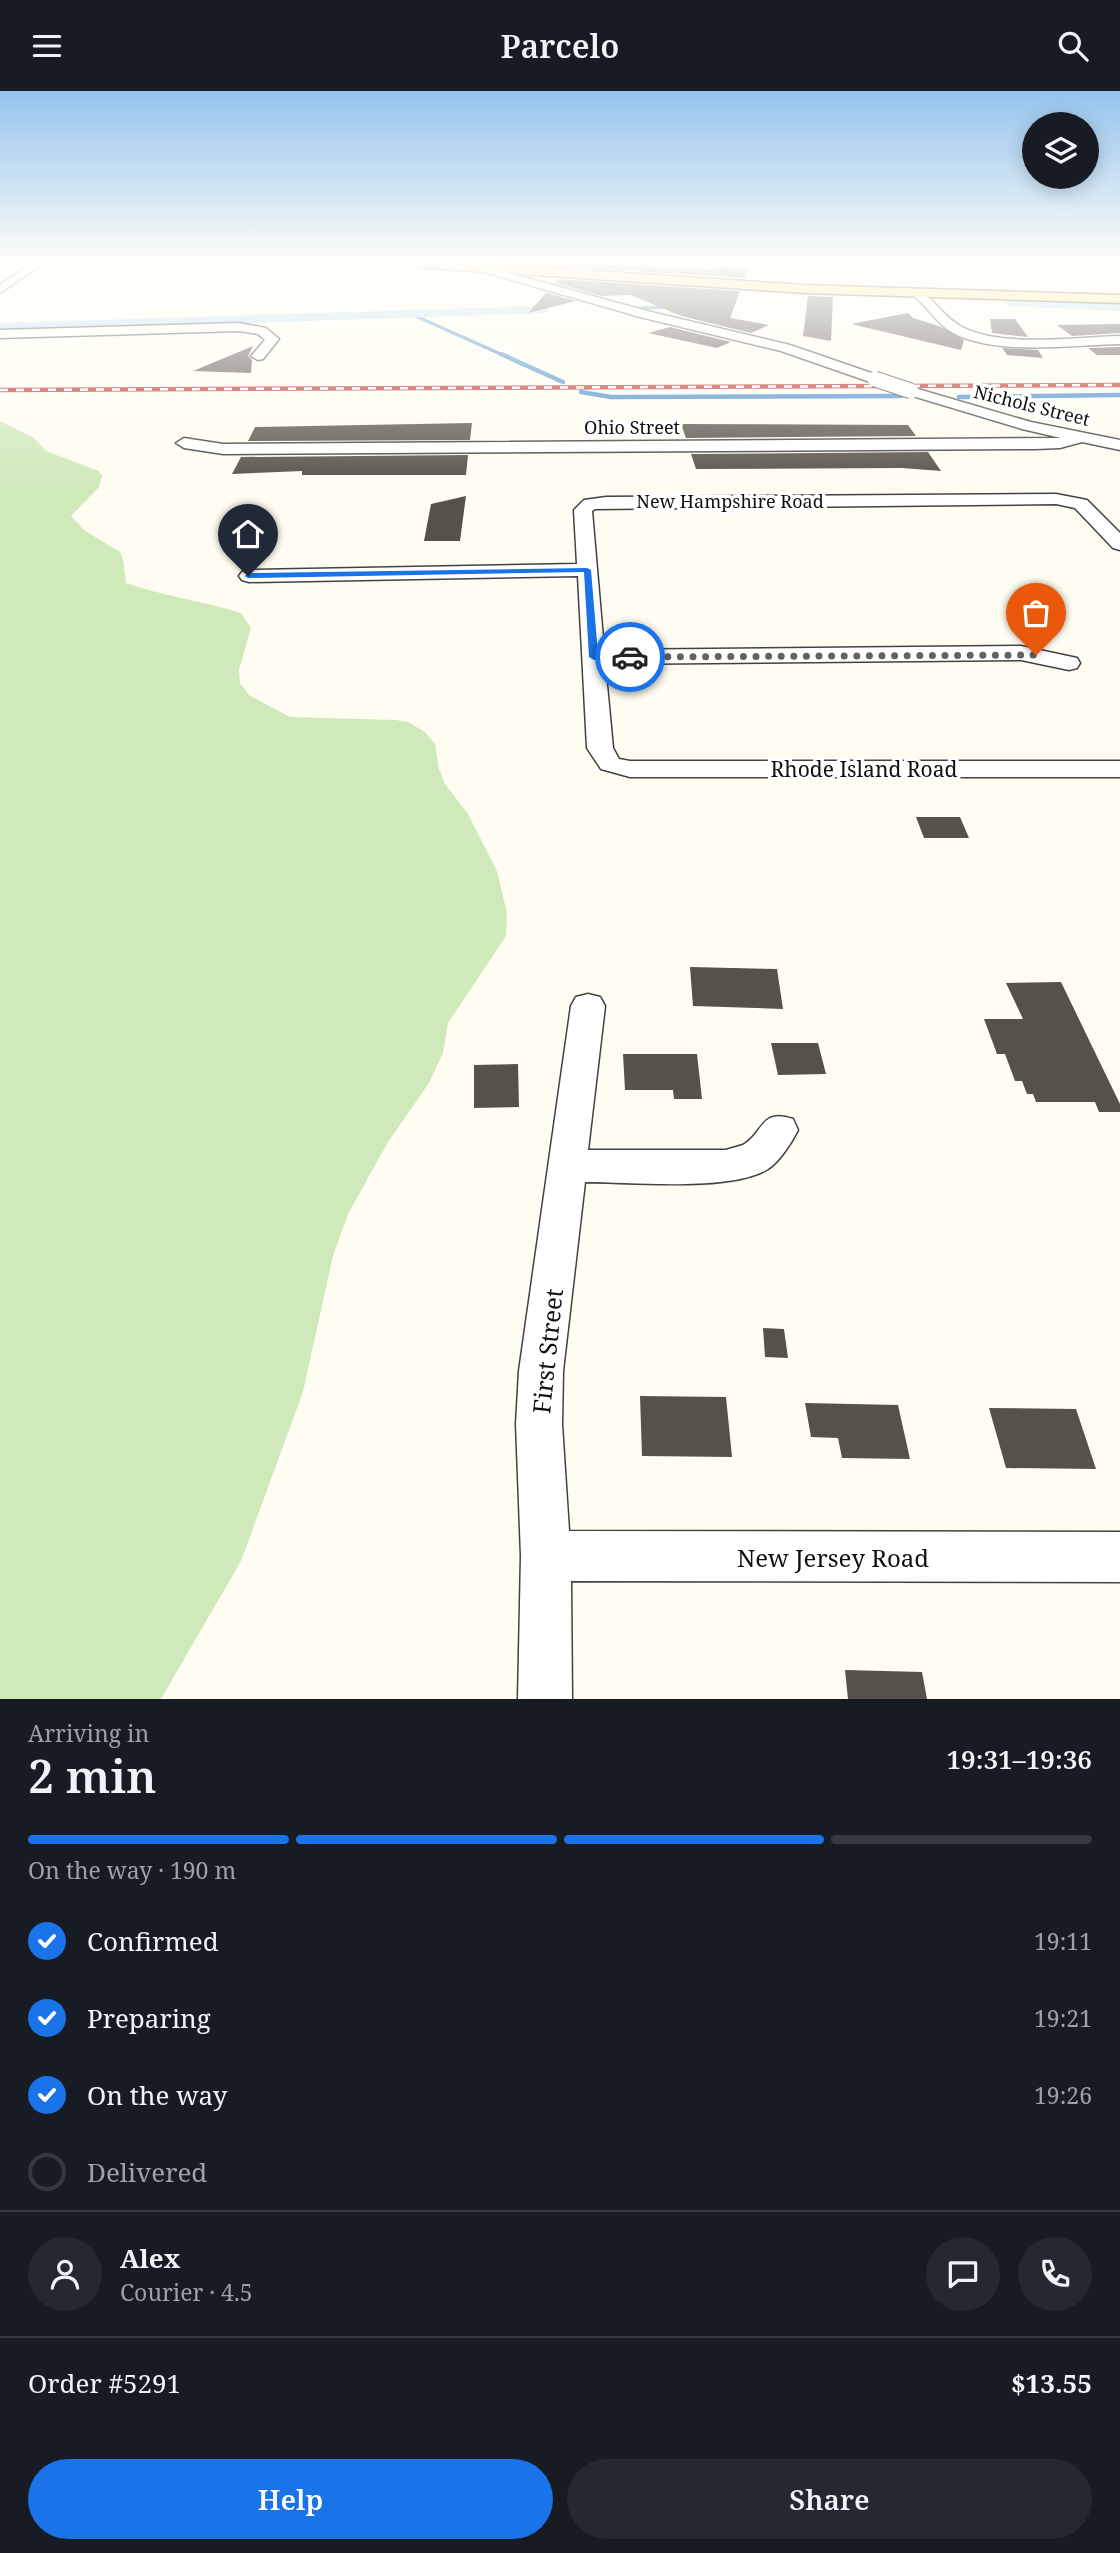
<!DOCTYPE html>
<html lang="en">
<head>
<meta charset="utf-8">
<style>
  :root { --surface:#171b24; --page:#242831; --text:#f1f3f6; --muted:#9ea1a6; --line:#363941; --accent:#1a73e8 }
  body { margin:0; font-family:"Noto Serif",serif; background:var(--page); color:var(--text); height:100vh; display:flex; flex-direction:column; font-size:26px; white-space:nowrap }
  * { box-sizing:border-box; margin:0 }
  p { font-size:23px; color:var(--muted) }
  .icon { flex:none; width:38px; height:38px; fill:none; stroke:currentColor; stroke-width:2; stroke-linecap:round; stroke-linejoin:round }
  .map { position:relative; height:1608px; overflow:hidden }
  .details { display:flex; flex-direction:column; background:var(--surface); flex:1 }
  .details>* { flex:none }
  .buttons { position:absolute; left:1022px; top:21px; display:grid; gap:14px }
  .buttons a { display:grid; place-items:center; width:77px; height:77px; border-radius:50%; background:var(--surface); box-shadow:0 4px 18px #0003; font-size:35px }
  .pin { position:absolute; display:grid; place-items:center; width:60px; height:60px; color:#fff; margin:-72px -30px; border-radius:50% 50% 50% 0; rotate:-45deg; box-shadow:0 0 7px #0007 }
  .pin .icon { rotate:45deg }
  .courier { position:absolute; display:grid; place-items:center; width:70px; height:70px; margin:-35px; border:5px solid #1a73e8; border-radius:50%; background:#fff; color:#222; box-shadow:0 2px 9px #0007 }
  .head em { font-style:normal; font-weight:600 }
  .head div { display:flex; flex-direction:column-reverse }
  .head { display:flex; align-items:center; justify-content:space-between; height:119px; padding:0 28px }
  h1 { font-size:46px; font-weight:600; line-height:52px }
  .bar { display:grid; grid-template-columns:repeat(4,1fr); gap:10px 7px; align-content:center; height:84px; padding:0 28px }
  .bar i { height:9px; border-radius:5px; background:var(--line) }
  .bar .on { background:var(--accent) }
  .bar p { grid-column:span 4 }
  .line { display:flex; align-items:center; gap:18px; padding:0 28px; border-top:2px solid var(--line) }
  .line div { flex:1 }
  .round { display:grid; place-items:center; flex:none; width:74px; height:74px; border-radius:37px; background:var(--page) }
  ol { padding:0 28px; list-style:none }
  li { display:flex; align-items:center; gap:21px; height:77px }
  li p { margin-inline-start:auto }
  li .icon { padding:7px; border-radius:50%; background:var(--accent); color:#fff; stroke-width:4 }
  li:last-child { color:var(--muted) }
  li i { width:38px; height:38px; border:4px solid var(--line); border-radius:50% }
  .button { display:flex; gap:14px; margin-top:auto; padding:14px 28px }
  .button a { flex:1; height:80px; border-radius:42px; background:var(--accent); color:#fff; font-size:28px; font-weight:600; line-height:80px; text-align:center }
  .button a+a { background:var(--page); color:var(--text) }
  header { display:flex; justify-content:space-between; align-items:center; height:91px; padding:0 28px; background:var(--surface); font-size:32px; font-weight:600 }
  .map>svg:first-child { display:block }
  .green { fill:#d0e9bb }
  .lines { fill:none; stroke-linecap:round; stroke-linejoin:round }
  .stream-far1 { stroke:#3f8aca; stroke-width:3.5 }
  .stream { stroke:#3f8aca; stroke-width:4.5 }
  .canal { fill:#b7daf5; fill-rule:evenodd }
  .building { fill:#57514b }
  .minor-casing { stroke:#424242; stroke-width:3 }
  .major-casing { stroke:#202020; stroke-width:3 }
  .minor { fill:#fff; fill-rule:evenodd }
  .major { fill:#f5dc6b; fill-rule:evenodd }
  .rail-casing { stroke:#bc2c29; stroke-width:4.5 }
  .rail { stroke:#fff; stroke-width:2.5; stroke-dasharray:8; stroke-linecap:butt }
  .minor-bridge-casing { stroke:#424242; stroke-width:17; stroke-linecap:butt }
  .minor-bridge { stroke:#fff; stroke-width:15 }
  .route { fill:#1a73e8 }
  .done { stroke:#63625e; stroke-width:7; stroke-dasharray:0 12.6 }
  .labels { text-anchor:middle; dominant-baseline:central; stroke-width:7; stroke-linejoin:round; paint-order:stroke }
  .far-street-label { font-size:18px; fill:#0f0f0f; stroke:#fff }
  .street-label { font-size:21px; fill:#0f0f0f; stroke:#fff }
  .near-street-label { font-size:24px; fill:#0f0f0f; stroke:#fff }
</style>
</head>
<body>
<header><svg class="icon" aria-label="menu" viewBox="0 0 24 24"><path d="M4 6h16M4 12h16M4 18h16"/></svg>Parcelo<svg class="icon" aria-label="search" viewBox="0 0 24 24"><circle cx="10" cy="10" r="6"/><path d="M15 15l6 6"/></svg></header>
<div class="map">
<svg width="1120" height="1608" viewBox="0 0 1120 1608">
  <rect width="100%" height="100%" fill="#fffdf1"/>
  <path class="green" d="M 0,330 L 34,347 L 46,360 L 99,380 L 102,385 L 99,396 L 71,425 L 84,439 L 120,461 L 123,468 L 126,492 C 164,505 203,510 241,522 L 251,537 L 239,579 L 240,592 L 249,604 L 290,626 L 396,629 L 408,631 L 425,641 L 435,653 L 439,678 L 445,693 L 468,723 L 497,780 L 507,822 L 506,845 L 448,932 L 443,962 L 429,992 L 388,1051 L 348,1123 L 333,1165 L 303,1301 L 241,1470 L 161,1608 L 0,1608 Z"/>
  <g class="lines">
    <path class="stream-far1" d="M 642,217 L 669,216
      M 411,223 L 505,265"/>
    <path class="stream" d="M 501,263 L 563,291
      M 581,301 L 611,306 L 901,305
      M 959,306 L 1120,304"/>
    <path class="canal" d="M 1011,208 L 1120,212 L 1120,220 L 1007,215 L 1005,212 Z
      M 543,215 L 547,216 L 547,222 L 0,240 L 0,232 Z"/>
  </g>
  <path class="building" d="M 572,172 L 713,178 L 714,175 L 748,177 L 744,187 L 569,176 Z
    M 558,188 L 740,200 L 730,227 L 769,234 L 751,242 L 681,225 L 631,204 L 601,205 L 555,192 Z
    M 546,202 L 576,210 L 528,222 Z
    M 808,205 L 833,206 L 831,250 L 803,245 Z
    M 908,222 L 913,227 L 939,235 L 964,249 L 961,259 L 851,233 Z
    M 990,228 L 1015,228 L 1028,246 L 992,242 Z
    M 1120,233 L 1120,242 L 1072,245 L 1057,234 Z
    M 670,236 L 731,251 L 717,257 L 648,242 Z
    M 253,255 L 248,265 L 252,269 L 251,282 L 193,280 Z
    M 1120,256 L 1120,264 L 1097,264 L 1088,257 Z
    M 1002,257 L 1038,259 L 1043,267 L 1007,264 Z
    M 472,332 L 470,349 L 248,350 L 255,336 Z
    M 681,333 L 908,334 L 916,345 L 686,347 Z
    M 928,361 L 941,380 L 902,377 L 696,378 L 691,363 Z
    M 468,364 L 466,384 L 302,384 L 302,380 L 232,383 L 241,366 Z
    M 466,405 L 460,450 L 424,450 L 431,413 Z
    M 916,726 L 960,726 L 969,747 L 924,747 Z
    M 690,876 L 777,878 L 783,918 L 693,915 Z
    M 1061,891 L 1120,1013 L 1120,1021 L 1099,1021 L 1095,1011 L 1036,1011 L 1033,1003 L 1027,1003 L 1022,990 L 1015,990 L 1005,963 L 997,963 L 984,928 L 1023,928 L 1006,892 Z
    M 771,952 L 818,952 L 826,983 L 778,984 Z
    M 623,963 L 697,963 L 702,1008 L 674,1008 L 673,999 L 625,999 Z
    M 518,973 L 519,1016 L 474,1017 L 474,974 Z
    M 763,1237 L 784,1238 L 788,1267 L 765,1266 Z
    M 640,1305 L 726,1306 L 732,1366 L 642,1365 Z
    M 805,1312 L 898,1314 L 910,1368 L 842,1367 L 838,1347 L 811,1346 Z
    M 989,1317 L 1076,1318 L 1096,1378 L 1006,1377 Z
    M 845,1579 L 922,1581 L 927,1608 L 848,1608 Z"/>
  <g class="lines">
    <defs>
      <path id="minor" d="M 32,172 L 44,172 L 0,202 L 0,194 Z
        M 484,175 L 647,220 L 790,254 L 880,285 L 882,288 L 880,291 L 870,291 L 781,260 L 640,226 L 480,180 L 479,178 Z
        M 913,200 L 921,200 C 935,210 946,228 962,236 C 1003,257 1075,246 1120,245 L 1120,253 C 1071,254 997,265 953,242 C 937,233 927,215 913,204 Z
        M 239,232 L 266,237 L 279,248 L 263,268 L 258,269 L 251,265 L 265,249 L 258,243 L 239,240 L 0,247 L 0,239 Z
        M 911,296 L 1031,331 L 1120,349 L 1120,359 L 1082,351 L 1060,357 L 1035,358 L 223,363 L 184,357 L 176,352 L 184,347 L 223,353 L 1061,347 L 1022,338 L 906,303 L 904,300 L 906,297 Z
        M 1056,403 L 1087,409 L 1120,442 L 1120,459 L 1113,457 L 1075,417 L 1056,413 L 595,418 L 592,420 L 604,559 L 1021,555 L 1077,567 L 1080,572 L 1077,577 L 1069,579 L 1021,569 L 605,573 L 613,657 L 619,668 L 630,670 L 1120,670 L 1120,686 L 630,686 L 601,678 L 587,657 L 578,485 L 249,491 L 242,489 L 239,485 L 242,481 L 249,479 L 577,473 L 574,419 L 584,409 L 606,406 Z
        M 588,903 L 600,906 L 605,915 L 588,1059 L 726,1059 C 731,1057 738,1056 743,1054 C 764,1042 760,1017 793,1028 L 798,1039 C 792,1051 780,1070 768,1078 C 731,1101 631,1091 585,1091 L 563,1280 L 562,1333 L 569,1440 L 1120,1441 L 1120,1491 L 571,1490 L 572,1608 L 518,1608 L 521,1465 L 516,1333 L 519,1280 L 571,915 L 576,906 Z"/>
      <path id="major" d="M 406,172 L 474,172 L 805,194 L 1120,204 L 1120,212 L 805,202 L 413,176 Z"/>
    </defs>
    <use href="#minor" class="minor-casing"/>
    <use href="#major" class="major-casing"/>
    <use href="#minor" class="minor"/>
    <use href="#major" class="major"/>
    <defs>
      <path id="rail" d="M 0,299 L 1120,294"/>
    </defs>
    <use href="#rail" class="rail-casing"/>
    <use href="#rail" class="rail"/>
    <defs>
      <path id="minor-bridge" d="M 875,288 L 911,300"/>
    </defs>
    <use href="#minor-bridge" class="minor-bridge-casing"/>
    <use href="#minor-bridge" class="minor-bridge"/>
  </g>
  <linearGradient id="sky" x2="0" y2="1"><stop stop-color="#94c3ed"/><stop offset="0.43" stop-color="#fffef9"/><stop offset="1" stop-color="#fffef9" stop-opacity="0"/></linearGradient>
  <rect width="1120" height="397" fill="url(#sky)"/>
  <path class="route" d="M 587,477 L 591,479 L 598,563 L 630,563 L 633,568 L 594,569 L 589,566 L 584,481 L 248,487 L 245,485 L 248,482 Z"/>
  <g class="lines">
    <path class="done" d="M 630,566 L 1036,564"/>
  </g>
  <g class="labels">
    <g class="far-street-label">
      <text transform="translate(1032 314) rotate(14)">Nichols Street</text>
      <text x="632" y="336">Ohio Street</text>
      <text x="730" y="410">New Hampshire Road</text>
    </g>
    <g class="street-label">
      <text x="864" y="678">Rhode Island Road</text>
    </g>
    <g class="near-street-label">
      <text transform="translate(547 1260) rotate(-84)">First Street</text>
      <text x="833" y="1466">New Jersey Road</text>
    </g>
  </g>
</svg>
<div class="buttons">
<a><svg class="icon" aria-label="layers" viewBox="0 0 24 24"><path d="M12 4l9 5-9 5-9-5zM3 14l9 5 9-5"/></svg></a>
</div>
<div class="pin" style="left:1036px;top:564px;background:#ea580c"><svg class="icon" aria-label="bag" viewBox="0 0 24 24"><path d="M5 8h14l-1 12H6zM9 8a3 3 0 0 1 6 0"/></svg></div>
<div class="pin" style="left:248px;top:485px;background:#1f2937"><svg class="icon" aria-label="home" viewBox="0 0 24 24"><path d="M3 11l9-7 9 7M6 9v11h12V9"/></svg></div>
<div class="courier" style="left:630px;top:566px"><svg class="icon" aria-label="car" viewBox="0 0 24 24"><path d="M5 17H2v-5l4-1 3-4h7l3 4 3 1v5h-3M9 17h6M6 11h13"/><circle cx="7" cy="17" r="2"/><circle cx="17" cy="17" r="2"/></svg></div>
</div>
<section class="details">
<div class="head"><div><h1>2 min</h1><p>Arriving in</p></div><em>19:31–19:36</em></div>
<div class="bar"><i class="on"></i><i class="on"></i><i class="on"></i><i></i><p>On the way · 190 m</p></div>
<ol>
<li><svg class="icon" aria-label="check" viewBox="0 0 24 24"><path d="M5 12l5 5 9-10"/></svg>Confirmed<p>19:11</p></li>
<li><svg class="icon" aria-label="check" viewBox="0 0 24 24"><path d="M5 12l5 5 9-10"/></svg>Preparing<p>19:21</p></li>
<li><svg class="icon" aria-label="check" viewBox="0 0 24 24"><path d="M5 12l5 5 9-10"/></svg>On the way<p>19:26</p></li>
<li><i></i>Delivered</li>
</ol>
<div class="line" style="height:126px"><a class="round"><svg class="icon" aria-label="person" viewBox="0 0 24 24"><circle cx="12" cy="8" r="4"/><path d="M4 21q1-7 8-7t8 7"/></svg></a><div><b>Alex</b><p>Courier · 4.5</p></div><a class="round"><svg class="icon" aria-label="chat" viewBox="0 0 24 24"><path d="M4 5h16v11H9l-5 4z"/></svg></a><a class="round"><svg class="icon" aria-label="phone" viewBox="0 0 24 24"><path d="M5 4h4l2 5-3 2q2 4 5 5l2-3 5 2v4C11 20 4 13 5 4z"/></svg></a></div>
<div class="line" style="height:91px"><div>Order #5291</div><b>$13.55</b></div>
<div class="button"><a>Help</a><a>Share</a></div>
</section>
</body>
</html>
